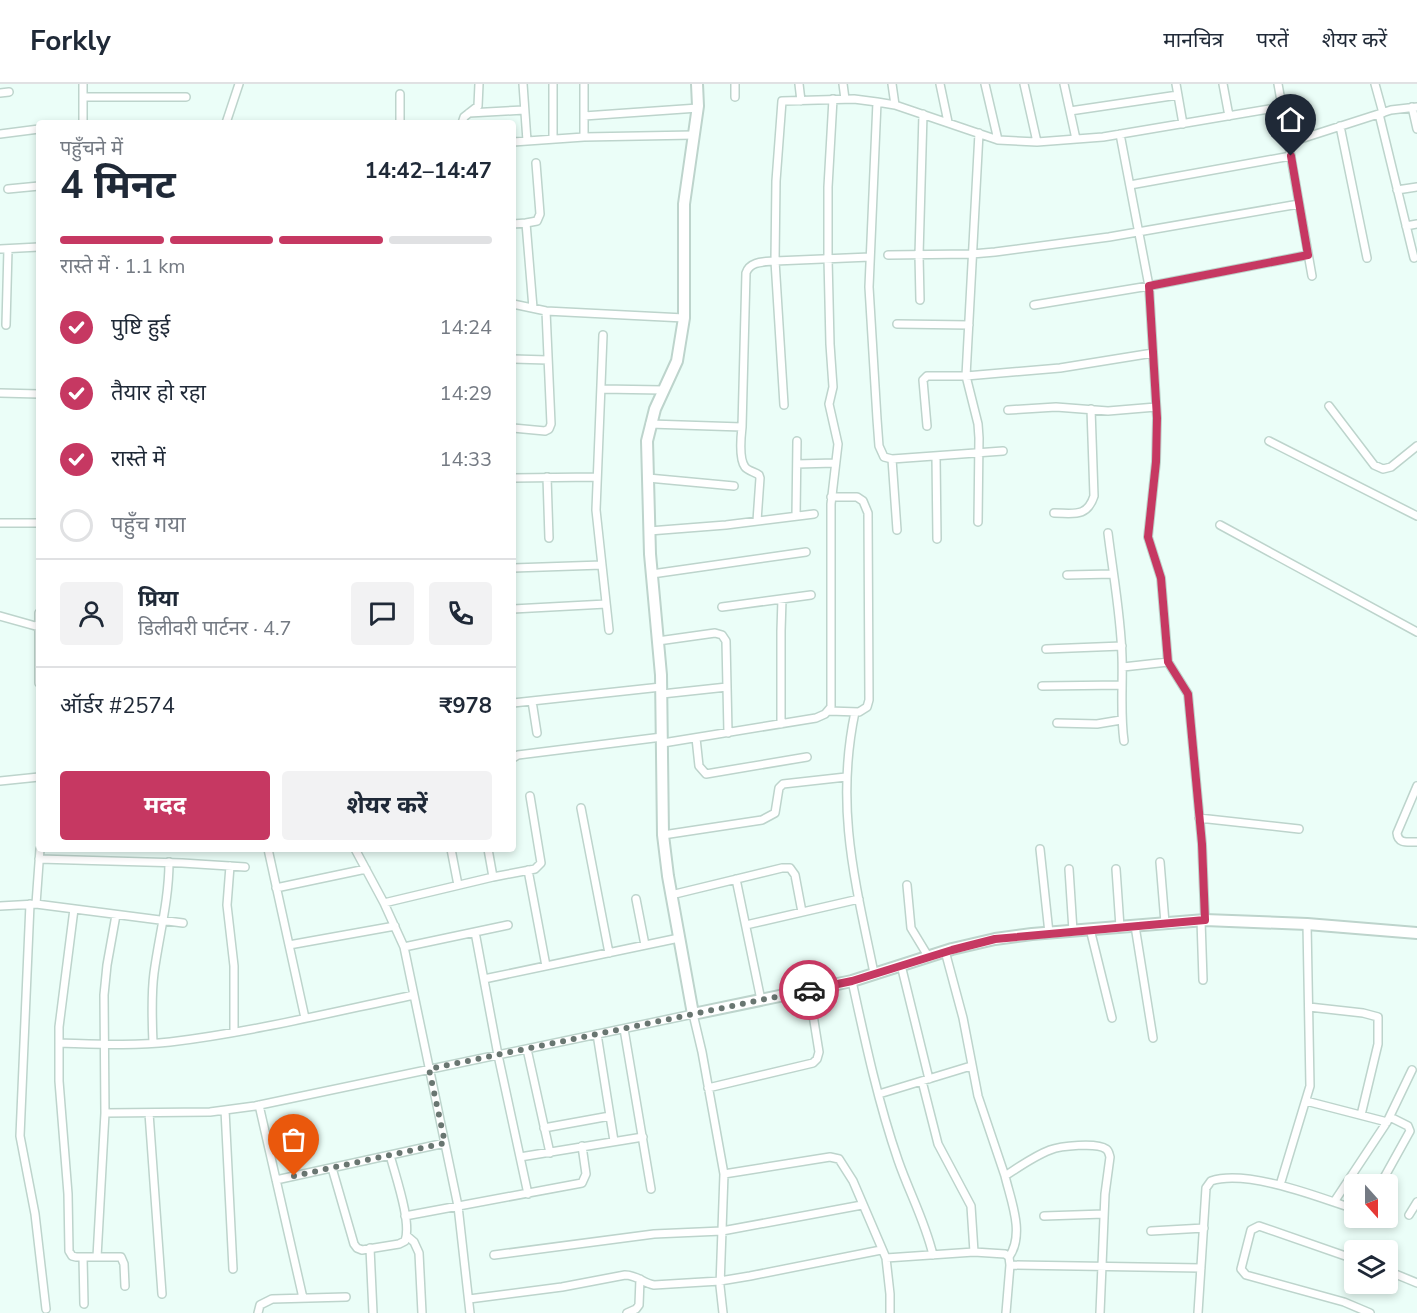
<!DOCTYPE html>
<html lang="hi">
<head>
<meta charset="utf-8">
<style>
  :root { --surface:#fff; --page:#f2f2f3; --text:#1f2937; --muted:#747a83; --line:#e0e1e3; --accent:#c63862 }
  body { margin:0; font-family:"Nunito Sans","Noto Sans Devanagari",sans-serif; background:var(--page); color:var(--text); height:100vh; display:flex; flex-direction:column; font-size:22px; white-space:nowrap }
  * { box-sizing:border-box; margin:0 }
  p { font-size:20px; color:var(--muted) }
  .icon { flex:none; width:33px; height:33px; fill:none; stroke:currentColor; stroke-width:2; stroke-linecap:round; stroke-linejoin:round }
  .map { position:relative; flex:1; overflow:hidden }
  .side { position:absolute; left:36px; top:36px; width:480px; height:732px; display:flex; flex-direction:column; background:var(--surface); border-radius:6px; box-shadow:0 3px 9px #0003 }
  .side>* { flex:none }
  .needle { width:39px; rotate:159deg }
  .fabs { position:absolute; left:1344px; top:1090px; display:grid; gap:12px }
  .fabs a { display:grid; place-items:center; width:54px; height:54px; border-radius:6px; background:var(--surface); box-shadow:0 3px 9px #0003; font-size:30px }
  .pin { position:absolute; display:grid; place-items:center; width:51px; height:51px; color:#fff; margin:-62px -26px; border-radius:50% 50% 50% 0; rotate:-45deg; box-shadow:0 0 6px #0007 }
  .pin .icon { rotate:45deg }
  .courier { position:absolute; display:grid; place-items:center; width:60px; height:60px; margin:-30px; border:4px solid #c63862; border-radius:50%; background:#fff; color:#222; box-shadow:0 2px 8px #0007 }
  .summary em { font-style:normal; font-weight:700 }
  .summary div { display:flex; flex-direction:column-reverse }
  .summary { display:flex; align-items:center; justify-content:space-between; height:102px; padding:0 24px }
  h1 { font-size:39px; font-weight:700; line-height:45px }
  .bar { display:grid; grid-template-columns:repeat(4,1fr); gap:9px 6px; align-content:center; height:72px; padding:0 24px }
  .bar i { height:8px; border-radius:4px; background:var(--line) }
  .bar .selected { background:var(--accent) }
  .bar p { grid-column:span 4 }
  .line { display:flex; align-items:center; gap:15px; padding:0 24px; border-top:2px solid var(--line) }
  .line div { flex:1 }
  .round { display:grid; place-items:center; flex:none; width:63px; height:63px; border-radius:6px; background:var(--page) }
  ol { padding:0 24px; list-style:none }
  li { display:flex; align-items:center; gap:18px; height:66px }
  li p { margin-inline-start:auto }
  li .icon { padding:6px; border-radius:50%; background:var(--accent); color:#fff; stroke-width:4 }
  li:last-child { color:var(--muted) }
  li i { width:33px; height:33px; border:3px solid var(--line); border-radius:50% }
  .action { display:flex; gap:12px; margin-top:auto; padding:12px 24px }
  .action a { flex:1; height:69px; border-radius:6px; background:var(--accent); color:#fff; font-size:24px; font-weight:700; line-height:69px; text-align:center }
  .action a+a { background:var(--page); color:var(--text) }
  header { display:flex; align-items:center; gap:36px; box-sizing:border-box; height:84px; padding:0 30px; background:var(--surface); border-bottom:2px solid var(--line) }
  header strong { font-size:28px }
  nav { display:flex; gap:33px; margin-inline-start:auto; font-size:21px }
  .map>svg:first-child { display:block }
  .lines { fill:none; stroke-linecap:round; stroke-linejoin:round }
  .street-casing { stroke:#bdd4cc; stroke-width:10 }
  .secondary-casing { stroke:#bdd4cc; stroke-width:14 }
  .street { stroke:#fff; stroke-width:7 }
  .secondary { stroke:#fff; stroke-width:10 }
  .done { stroke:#697671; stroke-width:6; stroke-dasharray:0 10.8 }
  .route { stroke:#c63862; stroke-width:8 }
</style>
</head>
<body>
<header>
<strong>Forkly</strong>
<nav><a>मानचित्र</a><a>परतें</a><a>शेयर करें</a></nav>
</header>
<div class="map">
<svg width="1417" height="1229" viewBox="0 0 1417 1229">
  <rect width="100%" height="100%" fill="#ebfef8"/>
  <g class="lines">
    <defs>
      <path id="street" d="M 83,0 L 83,39
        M 523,0 L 527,57
        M 553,0 L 553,55
        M 735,0 L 735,13
        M 799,0 L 801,17
        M 843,0 L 845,15
        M 892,0 L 895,21
        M 940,0 L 948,38
        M 985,0 L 998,56
        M 1024,0 L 1037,58
        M 1064,0 L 1076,55
        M 1176,0 L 1183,40
        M 1223,0 L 1229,32
        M 1278,0 L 1312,192
        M 1375,0 L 1383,29
        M 0,9 L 9,8
        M 83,13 L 186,13
        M 877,18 L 869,203 L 877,335 L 879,362 L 884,373 L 892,375 L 1003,367
        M 1412,23 L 1417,45
        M 1070,27 L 1178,11
        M 469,29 L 524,26
        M 1379,30 L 1414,174
        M 584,32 L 698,24
        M 226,39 L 239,0
        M 400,39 L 400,10
        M 462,39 L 464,33 L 478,22 L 479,0
        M 1340,42 L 1367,174
        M 0,50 L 39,45
        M 1120,50 L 1149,202 L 1157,334 L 1156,378 L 1148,453 L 1161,494 L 1168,578 L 1188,610 L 1202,760 L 1205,836
        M 584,53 L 694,51
        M 513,58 L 584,53 L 584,0
        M 1288,59 L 1391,26 L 1417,23
        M 1130,101 L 1291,72
        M 8,105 L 39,102
        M 1397,106 L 1417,103
        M 526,139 L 537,137 L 540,130 L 536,79
        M 513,140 L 526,139 L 533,224
        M 1406,142 L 1417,140
        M 0,165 L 39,163
        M 888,171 L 972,170 L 995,168 L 1109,153 L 1299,120
        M 920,216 L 919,171 L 923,30
        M 513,220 L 546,227 L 684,234
        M 1034,221 L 1149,202 L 1308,171
        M 897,240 L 969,241
        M 6,241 L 8,165
        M 603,251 L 596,426 L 609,546
        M 513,275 L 548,276
        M 601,305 L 663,306
        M 0,309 L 39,310
        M 784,321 L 775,177 L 870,173
        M 1329,322 L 1374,381 L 1383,385 L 1391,383 L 1417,362
        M 1008,326 L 1056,323 L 1108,327 L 1156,323
        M 650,340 L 742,343 C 741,352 739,375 745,383 C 748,387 755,388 759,391 L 760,394 L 757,437
        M 927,342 L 923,296 L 927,292 L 966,292 L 1060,284 L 1153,269
        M 742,343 L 746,189 C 750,177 764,178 775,177 L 776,97 L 782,17 L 854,15 L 877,18 L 895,21 L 998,56 L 1037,58 L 1103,53 L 1281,23
        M 513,344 L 545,347 L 549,345 L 551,340 L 546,227
        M 1269,357 L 1417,432
        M 936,372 L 937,455
        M 892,375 L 897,446
        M 797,380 L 835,379
        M 547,393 L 549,454
        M 513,394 L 597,393
        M 648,394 L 734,402
        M 1054,429 C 1073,429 1087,434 1094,412 L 1091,325
        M 796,432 L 797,357
        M 978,438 L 979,354 L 978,340 L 966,292 L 979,49
        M 0,439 L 39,439
        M 1220,441 L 1417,548
        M 649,447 L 726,441 L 814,430
        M 1108,449 C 1113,490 1121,532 1122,573 C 1123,601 1120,629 1124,657
        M 513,484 L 602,481
        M 652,490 L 806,468
        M 1067,491 L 1113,490
        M 722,523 L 811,511
        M 513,525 L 606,520
        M 39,529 L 39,599
        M 0,532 L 39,543
        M 658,557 L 715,549 L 722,551 L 726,557 L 728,649
        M 1046,565 L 1122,562
        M 1123,583 L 1168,578
        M 1042,602 L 1122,601
        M 662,610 L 727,603
        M 532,617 L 537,649
        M 513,619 L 661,603
        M 829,627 L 859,628 L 867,623 L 869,616 L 868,429 L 863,417 L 857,413 L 831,413
        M 855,628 C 835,723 855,797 874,889
        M 1057,639 L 1097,640 L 1121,636
        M 781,640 L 781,547 L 782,515
        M 696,654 L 699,682 L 706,690 L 807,673
        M 663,659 L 816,634 L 825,630 L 831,623 L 831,420 L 838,360 L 829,320 L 833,303 L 830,260 L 828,174 L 828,103 L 833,15
        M 513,674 L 518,671 L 662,653
        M 0,697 L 39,693
        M 1417,702 L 1397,749 C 1398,760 1407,758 1417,758
        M 581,724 L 609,869
        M 1199,734 L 1299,745
        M 663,751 L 762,736 L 775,729 L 779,704 L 783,700 L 846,693
        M 268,765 L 305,934
        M 355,765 L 384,819 L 404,863 L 458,1122 L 470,1229
        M 451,765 L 458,801
        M 1040,765 L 1049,849
        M 39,775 L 182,779 L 245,783
        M 1160,778 L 1165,839
        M 230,782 L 227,821 L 234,882 L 234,948
        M 1069,785 L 1073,847
        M 1116,785 L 1120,843
        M 528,786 L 546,882
        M 493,793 L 535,785 L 541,779 L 530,712
        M 736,795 L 761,916
        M 907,801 L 911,844 L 928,872
        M 276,804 L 366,785
        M 671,811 L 782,784 L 790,784 L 795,791 L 802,828
        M 636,815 L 645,861
        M 384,819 L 493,793 L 488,765
        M 30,820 L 20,1052 L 35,1130 L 46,1225
        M 36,820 L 40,765
        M 0,822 L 36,820 L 183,839
        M 74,825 L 59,943 L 59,997 L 68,1110 L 69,1167 L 72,1172 L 76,1173 L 121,1173 L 124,1180 L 125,1202
        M 1201,836 L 1203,896
        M 746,841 L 859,815
        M 1135,842 L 1153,954
        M 1090,845 L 1112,934
        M 475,848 L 498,971 L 528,1110
        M 289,861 L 395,842
        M 404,863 L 508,841
        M 945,867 L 963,934 L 978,1012 L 1005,1092 C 1019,1083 1034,1072 1050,1066 C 1060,1062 1097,1058 1106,1065 C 1109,1067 1109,1070 1110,1073 L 1105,1110 L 1100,1229
        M 901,881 L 929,995
        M 484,895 L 679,854
        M 852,897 C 865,957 878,1018 898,1076 C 909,1108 925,1137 933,1171
        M 1309,923 L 1363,929 L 1378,933 L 1378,960 L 1361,1031
        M 624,945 L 651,1105
        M 597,950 L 614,1057
        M 59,959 C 96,960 133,962 170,958 C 252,948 333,928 414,911
        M 153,959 C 152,936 151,912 154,889 C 159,852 169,816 169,778
        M 527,965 L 550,1069
        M 922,997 L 938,1060 L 971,1122 L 974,1168
        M 708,1004 L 813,979 L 817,975 L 819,968 L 809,906
        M 879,1010 L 971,982
        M 1306,1017 L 1387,1038
        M 259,1021 L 303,1214
        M 225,1026 L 233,1185
        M 105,1029 L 210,1028 L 255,1022 L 693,930 L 702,968 L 724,1090 L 720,1202 L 723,1229
        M 149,1029 L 162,1210
        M 544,1044 L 610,1032
        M 520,1073 L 643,1053
        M 332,1084 L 354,1160 L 357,1164 L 362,1166 L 399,1160 L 405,1157 C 412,1138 395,1091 390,1071
        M 724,1090 L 830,1073 L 839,1075 L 853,1097 L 886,1174 L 890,1210 L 890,1229
        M 1005,1092 C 1011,1117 1025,1150 1009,1173
        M 276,1096 L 445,1059
        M 1280,1101 L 1310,1002 L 1307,840
        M 1380,1101 L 1410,1047 L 1408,1042 L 1390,1033
        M 1334,1118 L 1387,1038 L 1412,986
        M 1409,1131 L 1417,1118
        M 405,1132 L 582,1099 L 586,1090 L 582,1062
        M 1044,1132 L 1104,1130
        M 1151,1147 L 1204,1144
        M 407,1152 L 414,1158 L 419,1169 L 422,1229
        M 370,1164 L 373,1229
        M 494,1171 L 654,1150 L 722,1147 L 862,1121
        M 83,1173 L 84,1220
        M 97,1173 L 105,1029 L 104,911 L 107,881 L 116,831
        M 886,1174 L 974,1168 L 1005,1170 L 1009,1173 L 1010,1181 L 1006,1229
        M 1354,1175 L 1259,1142 L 1251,1146 L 1241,1185 L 1246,1191 L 1344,1218 L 1370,1229
        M 1010,1181 L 1201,1184
        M 1388,1187 L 1417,1199
        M 469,1215 L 562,1203 L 625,1191 C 637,1191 643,1199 654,1201 L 720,1197 L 750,1192 L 881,1166
        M 258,1229 L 260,1221 L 272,1215 L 346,1213
        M 627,1229 L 636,1225 L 639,1221 L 640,1195
        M 1198,1229 L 1206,1104 L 1211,1097 C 1247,1085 1319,1113 1354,1125"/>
      <path id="secondary" d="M 697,0 L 698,22 L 684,120 L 684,234 L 677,277 L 655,325 L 647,357 L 650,470 L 661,591 L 663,751 L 668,792 L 693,930 L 852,897 L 952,865 L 995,855 L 1032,850 L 1205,836 L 1307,840 L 1417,849"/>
    </defs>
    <use href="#street" class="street-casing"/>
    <use href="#secondary" class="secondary-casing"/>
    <use href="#street" class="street"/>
    <use href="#secondary" class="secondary"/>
  </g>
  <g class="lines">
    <path class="done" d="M 294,1092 L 445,1059 L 429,985 L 809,906"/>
    <path class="route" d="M 809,906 L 852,897 L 952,866 L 995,855 L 1205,836 L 1202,760 L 1188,610 L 1168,578 L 1161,494 L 1148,453 L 1156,378 L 1157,334 L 1149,202 L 1308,171 L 1291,72"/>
  </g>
</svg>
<div class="fabs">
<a><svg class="needle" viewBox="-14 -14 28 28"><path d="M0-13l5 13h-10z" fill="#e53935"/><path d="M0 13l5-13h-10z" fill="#747a83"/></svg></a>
<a><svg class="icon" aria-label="layers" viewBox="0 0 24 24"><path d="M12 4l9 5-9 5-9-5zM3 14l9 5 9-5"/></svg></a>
</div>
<div class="pin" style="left:294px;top:1092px;background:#ea580c"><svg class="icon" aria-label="bag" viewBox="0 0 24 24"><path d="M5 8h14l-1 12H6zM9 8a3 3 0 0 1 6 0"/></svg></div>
<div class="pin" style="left:1291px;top:72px;background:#1f2937"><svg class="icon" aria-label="home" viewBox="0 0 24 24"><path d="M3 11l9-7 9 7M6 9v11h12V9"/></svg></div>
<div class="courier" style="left:809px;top:906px"><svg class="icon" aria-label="car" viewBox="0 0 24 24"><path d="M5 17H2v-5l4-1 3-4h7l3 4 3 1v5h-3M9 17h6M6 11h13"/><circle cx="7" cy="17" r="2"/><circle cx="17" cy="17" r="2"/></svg></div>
<section class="side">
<div class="summary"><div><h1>4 मिनट</h1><p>पहुँचने में</p></div><em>14:42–14:47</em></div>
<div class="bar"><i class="selected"></i><i class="selected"></i><i class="selected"></i><i></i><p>रास्ते में · 1.1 km</p></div>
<ol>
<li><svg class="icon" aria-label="check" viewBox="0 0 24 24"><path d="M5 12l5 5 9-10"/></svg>पुष्टि हुई<p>14:24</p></li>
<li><svg class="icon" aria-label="check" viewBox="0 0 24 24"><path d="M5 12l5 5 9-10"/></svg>तैयार हो रहा<p>14:29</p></li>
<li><svg class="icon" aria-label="check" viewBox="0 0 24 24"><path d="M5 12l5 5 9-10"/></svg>रास्ते में<p>14:33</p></li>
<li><i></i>पहुँच गया</li>
</ol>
<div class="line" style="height:108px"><a class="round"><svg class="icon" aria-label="person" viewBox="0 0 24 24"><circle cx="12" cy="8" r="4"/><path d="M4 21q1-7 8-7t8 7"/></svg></a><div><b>प्रिया</b><p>डिलीवरी पार्टनर · 4.7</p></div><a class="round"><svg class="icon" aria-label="chat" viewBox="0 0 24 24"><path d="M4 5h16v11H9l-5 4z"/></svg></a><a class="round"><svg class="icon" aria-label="phone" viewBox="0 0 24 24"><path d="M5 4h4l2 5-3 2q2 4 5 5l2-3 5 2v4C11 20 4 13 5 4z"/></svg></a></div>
<div class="line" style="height:78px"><div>ऑर्डर #2574</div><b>₹978</b></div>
<div class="action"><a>मदद</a><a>शेयर करें</a></div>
</section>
</div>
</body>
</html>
